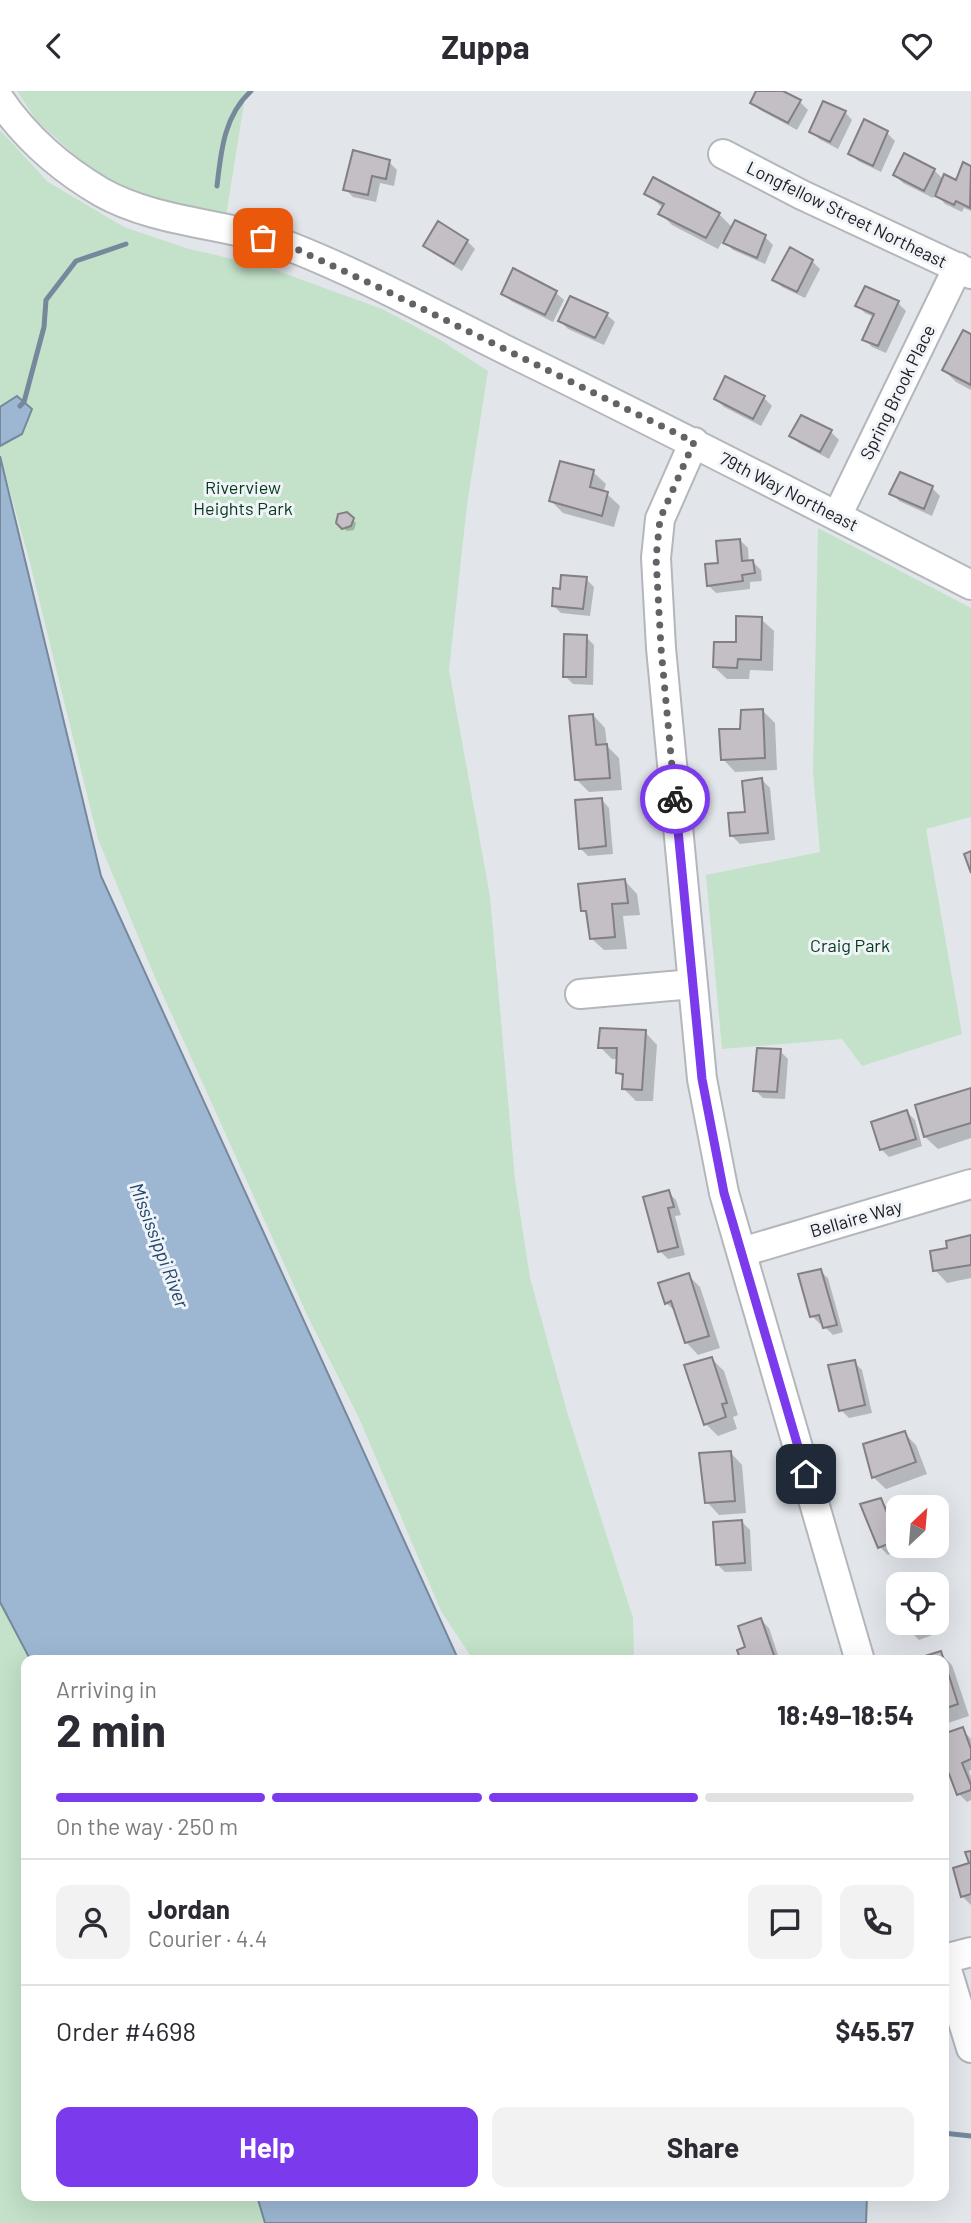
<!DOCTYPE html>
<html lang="en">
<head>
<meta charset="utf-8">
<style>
  :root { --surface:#fff; --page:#f2f2f3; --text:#2b2b33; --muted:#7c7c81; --line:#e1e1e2; --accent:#7c3aed }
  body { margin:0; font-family:Barlow,sans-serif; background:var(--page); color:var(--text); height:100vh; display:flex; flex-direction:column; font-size:26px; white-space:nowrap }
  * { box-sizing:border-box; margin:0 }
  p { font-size:23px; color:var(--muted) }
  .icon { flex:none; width:38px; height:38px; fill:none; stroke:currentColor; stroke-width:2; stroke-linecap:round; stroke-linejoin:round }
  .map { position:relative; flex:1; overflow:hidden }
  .details { position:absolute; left:21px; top:1564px; width:928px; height:546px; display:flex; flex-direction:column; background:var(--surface); border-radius:14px; box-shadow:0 7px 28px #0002 }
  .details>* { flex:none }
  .needle { width:46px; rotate:26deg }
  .tools { position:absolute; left:886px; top:1404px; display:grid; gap:14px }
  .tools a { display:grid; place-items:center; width:63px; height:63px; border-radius:14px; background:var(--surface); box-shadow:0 7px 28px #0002; font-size:35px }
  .pin { position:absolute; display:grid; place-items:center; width:60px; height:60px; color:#fff; margin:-30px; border-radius:14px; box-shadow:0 4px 10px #0006 }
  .courier { position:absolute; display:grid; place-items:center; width:70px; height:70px; margin:-35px; border:5px solid #7c3aed; border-radius:50%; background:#fff; color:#222; box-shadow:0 2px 9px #0007 }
  .summary em { font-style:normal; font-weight:700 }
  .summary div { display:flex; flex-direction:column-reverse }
  .summary { display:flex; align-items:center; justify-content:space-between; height:119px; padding:0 35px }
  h1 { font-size:46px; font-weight:700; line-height:52px }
  .bar { display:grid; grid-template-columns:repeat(4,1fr); gap:10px 7px; align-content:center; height:84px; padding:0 35px }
  .bar i { height:9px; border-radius:5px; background:var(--line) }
  .bar .current { background:var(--accent) }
  .bar p { grid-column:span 4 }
  .line { display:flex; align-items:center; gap:18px; padding:0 35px; border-top:2px solid var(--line) }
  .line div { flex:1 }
  .round { display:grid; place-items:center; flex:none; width:74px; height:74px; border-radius:14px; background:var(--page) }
  .cta { display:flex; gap:14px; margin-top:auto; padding:14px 35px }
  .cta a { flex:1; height:80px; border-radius:14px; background:var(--accent); color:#fff; font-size:28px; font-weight:700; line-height:80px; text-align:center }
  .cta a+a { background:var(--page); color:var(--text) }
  header { display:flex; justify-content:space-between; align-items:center; height:91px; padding:0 35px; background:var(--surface); font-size:32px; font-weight:700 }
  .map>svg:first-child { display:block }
  .green { fill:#c3e2c9 }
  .water { fill:#9db7d2; stroke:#76899c; stroke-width:2 }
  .shadow { fill:#0003 }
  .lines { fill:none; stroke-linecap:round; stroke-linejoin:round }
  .stream { stroke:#76899c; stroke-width:5 }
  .building { fill:#c3bfc4; stroke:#837f84; stroke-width:2 }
  .minor-casing { stroke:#b3b7bb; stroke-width:32 }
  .minor { stroke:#fff; stroke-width:28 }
  .done { stroke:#616366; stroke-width:7; stroke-dasharray:0 12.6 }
  .route { stroke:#7c3aed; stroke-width:9 }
  .labels { text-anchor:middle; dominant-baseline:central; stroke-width:6; stroke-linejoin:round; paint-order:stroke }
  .street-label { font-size:18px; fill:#1c1d1f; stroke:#f0f4f8 }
  .park-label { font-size:18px; fill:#033a19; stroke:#f0f4f8 }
  .water-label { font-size:19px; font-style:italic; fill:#1f466c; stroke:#f0f4f8 }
</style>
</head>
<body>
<header><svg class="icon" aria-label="back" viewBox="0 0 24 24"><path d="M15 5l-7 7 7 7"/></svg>Zuppa<svg class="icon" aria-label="heart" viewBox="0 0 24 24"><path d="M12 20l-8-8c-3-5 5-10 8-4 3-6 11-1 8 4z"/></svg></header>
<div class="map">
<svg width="971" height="2132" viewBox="0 0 971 2132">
  <rect width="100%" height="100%" fill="#e2e6eb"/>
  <path class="green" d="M 17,0 L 246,0 L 226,125 L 152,109 L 89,77 L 36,29 Z
    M 0,39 L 48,91 L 124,136 L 189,158 L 264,175 L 382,218 L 437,247 L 488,280 L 467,414 L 449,579 L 490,805 L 515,1089 L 530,1187 L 568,1324 L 633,1527 L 634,1570 L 474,1570 L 441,1520 L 359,1327 L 308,1226 L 154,884 L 98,748 L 30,472 L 0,364 Z
    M 818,437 L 971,517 L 971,726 L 926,738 L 962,943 L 862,975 L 842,948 L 722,958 L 706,784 L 820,761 L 813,682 Z
    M 0,1511 L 31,1570 L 26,1570 L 26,2105 L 257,2105 L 265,2132 L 0,2132 Z"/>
  <path class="water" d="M 17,305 L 32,318 L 22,343 L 0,355 L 0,316 Z
    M 0,365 L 101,785 L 459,1570 L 31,1570 L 0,1511 Z
    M 257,2105 L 867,2105 L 866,2132 L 265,2132 Z"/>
  <path class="shadow" d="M 758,0 L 779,0 L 800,11 L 808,19 L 797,39 L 760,19 L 752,12 Z
    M 845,21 L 852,29 L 838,58 L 819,48 L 811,40 Z
    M 887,42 L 895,50 L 881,81 L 858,70 L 850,62 Z
    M 389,71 L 397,79 L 394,95 L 380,92 L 376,111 L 353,106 L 345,98 Z
    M 964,74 L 971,77 L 971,120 L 964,117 L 962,121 L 945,113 L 935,102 L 933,107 L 903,92 L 895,84 L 934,79 L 944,89 L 957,91 Z
    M 646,102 L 719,123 L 733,137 L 735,131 L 765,146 L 773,154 L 765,173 L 733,159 L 723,149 L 718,158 L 672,134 L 660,122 L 663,117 Z
    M 467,150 L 475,158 L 462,180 L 433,162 L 426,154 Z
    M 812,170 L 820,178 L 805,207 L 782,196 L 774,188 Z
    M 866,197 L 898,212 L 906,220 L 886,262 L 872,256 L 864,248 L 874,226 L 865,222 L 857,214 Z
    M 503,202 L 556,202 L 564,209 L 553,231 L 511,210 Z
    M 607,224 L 615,231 L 604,254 L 568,238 L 560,230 Z
    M 971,245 L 971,299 L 956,291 L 944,279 Z
    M 764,307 L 772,315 L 761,335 L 724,316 L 716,308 Z
    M 801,326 L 831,341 L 839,349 L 829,368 L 799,352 L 791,344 Z
    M 593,381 L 606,393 L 603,402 L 607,403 L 620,415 L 614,436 L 563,422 L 551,410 Z
    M 901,383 L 932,397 L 940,405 L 932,425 L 899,410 L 892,402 Z
    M 346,423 L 356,432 L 354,439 L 347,440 L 338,431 Z
    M 740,449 L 748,457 L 749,472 L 753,471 L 761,479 L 762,490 L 750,491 L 750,498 L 716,502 L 708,494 L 720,473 Z
    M 586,488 L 594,496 L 590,525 L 561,522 L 553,514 L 561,500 Z
    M 761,528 L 774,540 L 773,580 L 750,579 L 749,588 L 727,588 L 714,576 Z
    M 586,546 L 594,554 L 593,594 L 573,593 L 565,585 Z
    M 763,620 L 775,632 L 777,679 L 735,681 L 723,668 L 742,640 Z
    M 593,624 L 605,637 L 607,655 L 619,667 L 622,699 L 589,701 L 577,689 Z
    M 762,689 L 770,697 L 775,749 L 740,753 L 732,745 L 746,723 Z
    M 601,708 L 609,717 L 613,763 L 588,765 L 580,757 Z
    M 625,790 L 637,803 L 640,824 L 623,825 L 627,858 L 604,859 L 591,847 L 588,825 L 583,819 Z
    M 645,941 L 657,954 L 653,1010 L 636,1010 L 624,998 L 625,988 L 618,981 L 619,968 L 612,968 L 600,956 Z
    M 780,960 L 788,968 L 785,1008 L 763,1007 L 755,999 Z
    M 971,999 L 971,1047 L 938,1058 L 925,1046 Z
    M 907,1021 L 915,1029 L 922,1055 L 889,1066 L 881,1058 Z
    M 668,1101 L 676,1109 L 681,1124 L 675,1125 L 685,1164 L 668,1168 L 660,1160 Z
    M 971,1146 L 971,1187 L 947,1192 L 935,1179 L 949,1158 Z
    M 820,1180 L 828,1187 L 843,1241 L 833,1244 L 825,1236 L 823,1232 L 820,1233 L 812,1225 Z
    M 688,1184 L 700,1196 L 720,1257 L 698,1264 L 686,1251 L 677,1222 L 666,1212 Z
    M 712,1268 L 724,1280 L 738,1324 L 733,1326 L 737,1338 L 718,1345 L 706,1333 Z
    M 854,1271 L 862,1279 L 872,1322 L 849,1327 L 841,1319 Z
    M 904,1342 L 916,1354 L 927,1383 L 886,1398 L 873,1386 Z
    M 730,1361 L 742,1374 L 746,1422 L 719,1424 L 707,1411 Z
    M 880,1409 L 888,1417 L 898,1440 L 898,1454 L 903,1454 L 905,1457 L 888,1464 L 880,1456 L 863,1415 Z
    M 742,1431 L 750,1439 L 752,1480 L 725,1481 L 717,1473 Z
    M 936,1522 L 943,1540 L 919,1549 L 911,1541 L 908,1531 L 936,1531 Z
    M 761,1529 L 769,1537 L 780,1570 L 743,1570 Z
    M 940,1562 L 952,1574 L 969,1625 L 945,1633 L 943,1631 L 943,1570 Z
    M 962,1638 L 971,1648 L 971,1679 L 969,1680 L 971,1686 L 971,1709 L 967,1711 L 959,1703 Z
    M 971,1774 L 971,1814 L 962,1805 Z"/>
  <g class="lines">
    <path class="stream" d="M 217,95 C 221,60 224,25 251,0
      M 20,315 L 24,311 L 44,236 L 46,209 L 76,170 L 126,153
      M 943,2042 L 971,2045"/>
  </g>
  <path class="building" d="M 756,0 L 783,0 L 801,9 L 788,32 L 750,12 Z
    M 823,10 L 846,20 L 830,51 L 809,41 Z
    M 864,28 L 888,40 L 873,75 L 848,63 Z
    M 353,59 L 390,69 L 386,88 L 372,85 L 368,104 L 343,99 Z
    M 904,62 L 935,78 L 924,100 L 893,84 Z
    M 963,71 L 971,75 L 970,117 L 956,110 L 954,114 L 935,105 L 944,83 L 956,89 Z
    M 653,86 L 720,122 L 706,147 L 658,123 L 664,113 L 644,103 Z
    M 735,129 L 766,144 L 757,167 L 723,152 Z
    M 438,130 L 468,149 L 454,173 L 423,155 Z
    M 790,156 L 813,169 L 797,201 L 772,189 Z
    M 513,177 L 557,200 L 545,224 L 501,203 Z
    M 865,195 L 899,210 L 878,255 L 862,249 L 874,223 L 855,215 Z
    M 570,205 L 608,222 L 595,247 L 558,230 Z
    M 963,239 L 971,243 L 971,294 L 942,279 Z
    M 725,285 L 765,305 L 753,328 L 714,308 Z
    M 801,324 L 832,339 L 820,361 L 789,345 Z
    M 560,370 L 594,379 L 590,396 L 608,401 L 602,425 L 549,410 Z
    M 900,381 L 933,395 L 924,418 L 889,403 Z
    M 347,421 L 354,427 L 351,435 L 342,438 L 336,432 L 338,423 Z
    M 740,448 L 742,470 L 753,469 L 755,482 L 742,484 L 743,490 L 707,495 L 705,473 L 718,472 L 716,450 Z
    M 561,484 L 587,486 L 583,518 L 552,515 L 553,497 L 560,498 Z
    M 736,525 L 762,526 L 761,569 L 738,568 L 737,577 L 713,576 L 714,551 L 736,551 Z
    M 564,543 L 587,544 L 586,586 L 563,586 Z
    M 763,618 L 765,667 L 721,669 L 719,638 L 740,638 L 741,619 Z
    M 593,623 L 596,654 L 607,653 L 610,687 L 575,689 L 569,625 Z
    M 762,687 L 768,742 L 730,745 L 728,722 L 745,721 L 742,690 Z
    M 602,707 L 606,755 L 579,758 L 575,709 Z
    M 971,760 L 971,782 L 964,763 Z
    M 625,788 L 628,812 L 612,813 L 615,846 L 590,848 L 586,820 L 581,820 L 578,793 Z
    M 600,937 L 646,939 L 642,999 L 622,998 L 623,983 L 616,982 L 617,957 L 598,957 Z
    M 757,957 L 781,958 L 777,1001 L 753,1000 Z
    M 971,997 L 971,1032 L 924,1046 L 915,1014 Z
    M 907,1019 L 916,1048 L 880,1059 L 871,1031 Z
    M 669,1099 L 674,1116 L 668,1117 L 678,1156 L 658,1161 L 643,1106 Z
    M 971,1144 L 971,1174 L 933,1180 L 930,1160 L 947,1157 L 946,1150 Z
    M 821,1178 L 837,1234 L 823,1237 L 819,1224 L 810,1226 L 798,1183 Z
    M 689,1182 L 709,1245 L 685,1252 L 671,1210 L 665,1213 L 658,1192 Z
    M 712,1266 L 727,1312 L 722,1313 L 726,1326 L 704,1334 L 684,1274 Z
    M 855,1269 L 865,1314 L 839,1320 L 828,1274 Z
    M 905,1340 L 916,1371 L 872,1387 L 863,1353 Z
    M 731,1360 L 735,1410 L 705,1412 L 699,1362 Z
    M 881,1407 L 898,1449 L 878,1457 L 860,1413 Z
    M 742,1429 L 745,1472 L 716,1474 L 713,1431 Z
    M 761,1527 L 776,1570 L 741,1570 L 737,1559 L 745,1556 L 738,1535 Z
    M 906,1531 L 936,1531 L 936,1532 L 910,1542 Z
    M 941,1560 L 958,1613 L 943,1618 L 943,1570 L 915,1570 L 915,1568 Z
    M 963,1636 L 971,1658 L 971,1668 L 962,1672 L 971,1694 L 971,1699 L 957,1704 L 943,1667 L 943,1643 Z
    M 971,1760 L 971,1803 L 961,1806 L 953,1777 L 969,1772 L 965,1761 Z"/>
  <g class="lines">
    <defs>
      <path id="minor" d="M 0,9 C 26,47 62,78 101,101 C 160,134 229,131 291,156 C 367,186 441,227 514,263 C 668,338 819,416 971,494
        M 723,63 L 802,104 L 971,183
        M 694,351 L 660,428 L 656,467 L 661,557 L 702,988 L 724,1102 L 860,1570
        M 837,425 L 958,176
        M 580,903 L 693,893
        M 742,1161 L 971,1093
        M 943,1866 L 971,1957
        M 944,1868 L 971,1861"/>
    </defs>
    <use href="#minor" class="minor-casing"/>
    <use href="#minor" class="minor"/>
  </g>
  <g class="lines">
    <path class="done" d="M 263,147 L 290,155 L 376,195 L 694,351 L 660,428 L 656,467 L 661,557 L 675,708"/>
    <path class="route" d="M 675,708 L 702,988 L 712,1040 L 724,1102 L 806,1383"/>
  </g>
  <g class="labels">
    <g class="street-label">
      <text transform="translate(847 123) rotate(26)">Longfellow Street Northeast</text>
      <text transform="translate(897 301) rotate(-64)">Spring Brook Place</text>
      <text transform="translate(789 400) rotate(27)">79th Way Northeast</text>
      <text transform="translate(856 1127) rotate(-16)">Bellaire Way</text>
    </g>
    <g class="park-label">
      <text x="243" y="396">Riverview<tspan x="243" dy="21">Heights Park</tspan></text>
      <text x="850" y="854">Craig Park</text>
    </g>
    <g class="water-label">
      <text transform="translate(160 1154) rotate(69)">Mississippi River</text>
    </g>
  </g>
</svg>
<div class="tools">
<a><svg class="needle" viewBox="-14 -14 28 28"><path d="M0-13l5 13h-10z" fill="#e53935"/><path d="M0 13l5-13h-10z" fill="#7c7c81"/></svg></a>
<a><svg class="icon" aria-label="locate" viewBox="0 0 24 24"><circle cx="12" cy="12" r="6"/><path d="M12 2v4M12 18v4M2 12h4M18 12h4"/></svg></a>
</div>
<div class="pin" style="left:263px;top:147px;background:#ea580c"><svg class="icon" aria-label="bag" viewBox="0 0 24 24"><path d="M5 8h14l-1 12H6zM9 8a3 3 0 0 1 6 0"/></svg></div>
<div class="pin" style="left:806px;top:1383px;background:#1f2937"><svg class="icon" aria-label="home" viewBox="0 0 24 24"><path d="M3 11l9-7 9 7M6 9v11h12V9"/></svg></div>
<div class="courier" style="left:675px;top:708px"><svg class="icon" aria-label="bike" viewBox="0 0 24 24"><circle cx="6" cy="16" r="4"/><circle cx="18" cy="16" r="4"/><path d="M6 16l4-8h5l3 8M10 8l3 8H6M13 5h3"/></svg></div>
<section class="details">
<div class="summary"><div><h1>2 min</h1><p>Arriving in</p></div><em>18:49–18:54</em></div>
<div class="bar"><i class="current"></i><i class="current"></i><i class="current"></i><i></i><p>On the way · 250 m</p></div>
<div class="line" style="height:126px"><a class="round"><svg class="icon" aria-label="person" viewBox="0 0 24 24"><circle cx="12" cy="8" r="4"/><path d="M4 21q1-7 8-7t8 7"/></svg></a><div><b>Jordan</b><p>Courier · 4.4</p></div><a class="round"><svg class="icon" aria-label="chat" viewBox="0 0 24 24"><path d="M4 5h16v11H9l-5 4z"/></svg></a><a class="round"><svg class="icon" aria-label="phone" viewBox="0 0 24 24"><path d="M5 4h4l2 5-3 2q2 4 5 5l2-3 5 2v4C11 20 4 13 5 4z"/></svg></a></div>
<div class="line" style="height:91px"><div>Order #4698</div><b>$45.57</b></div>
<div class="cta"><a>Help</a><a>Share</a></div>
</section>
</div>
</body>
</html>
